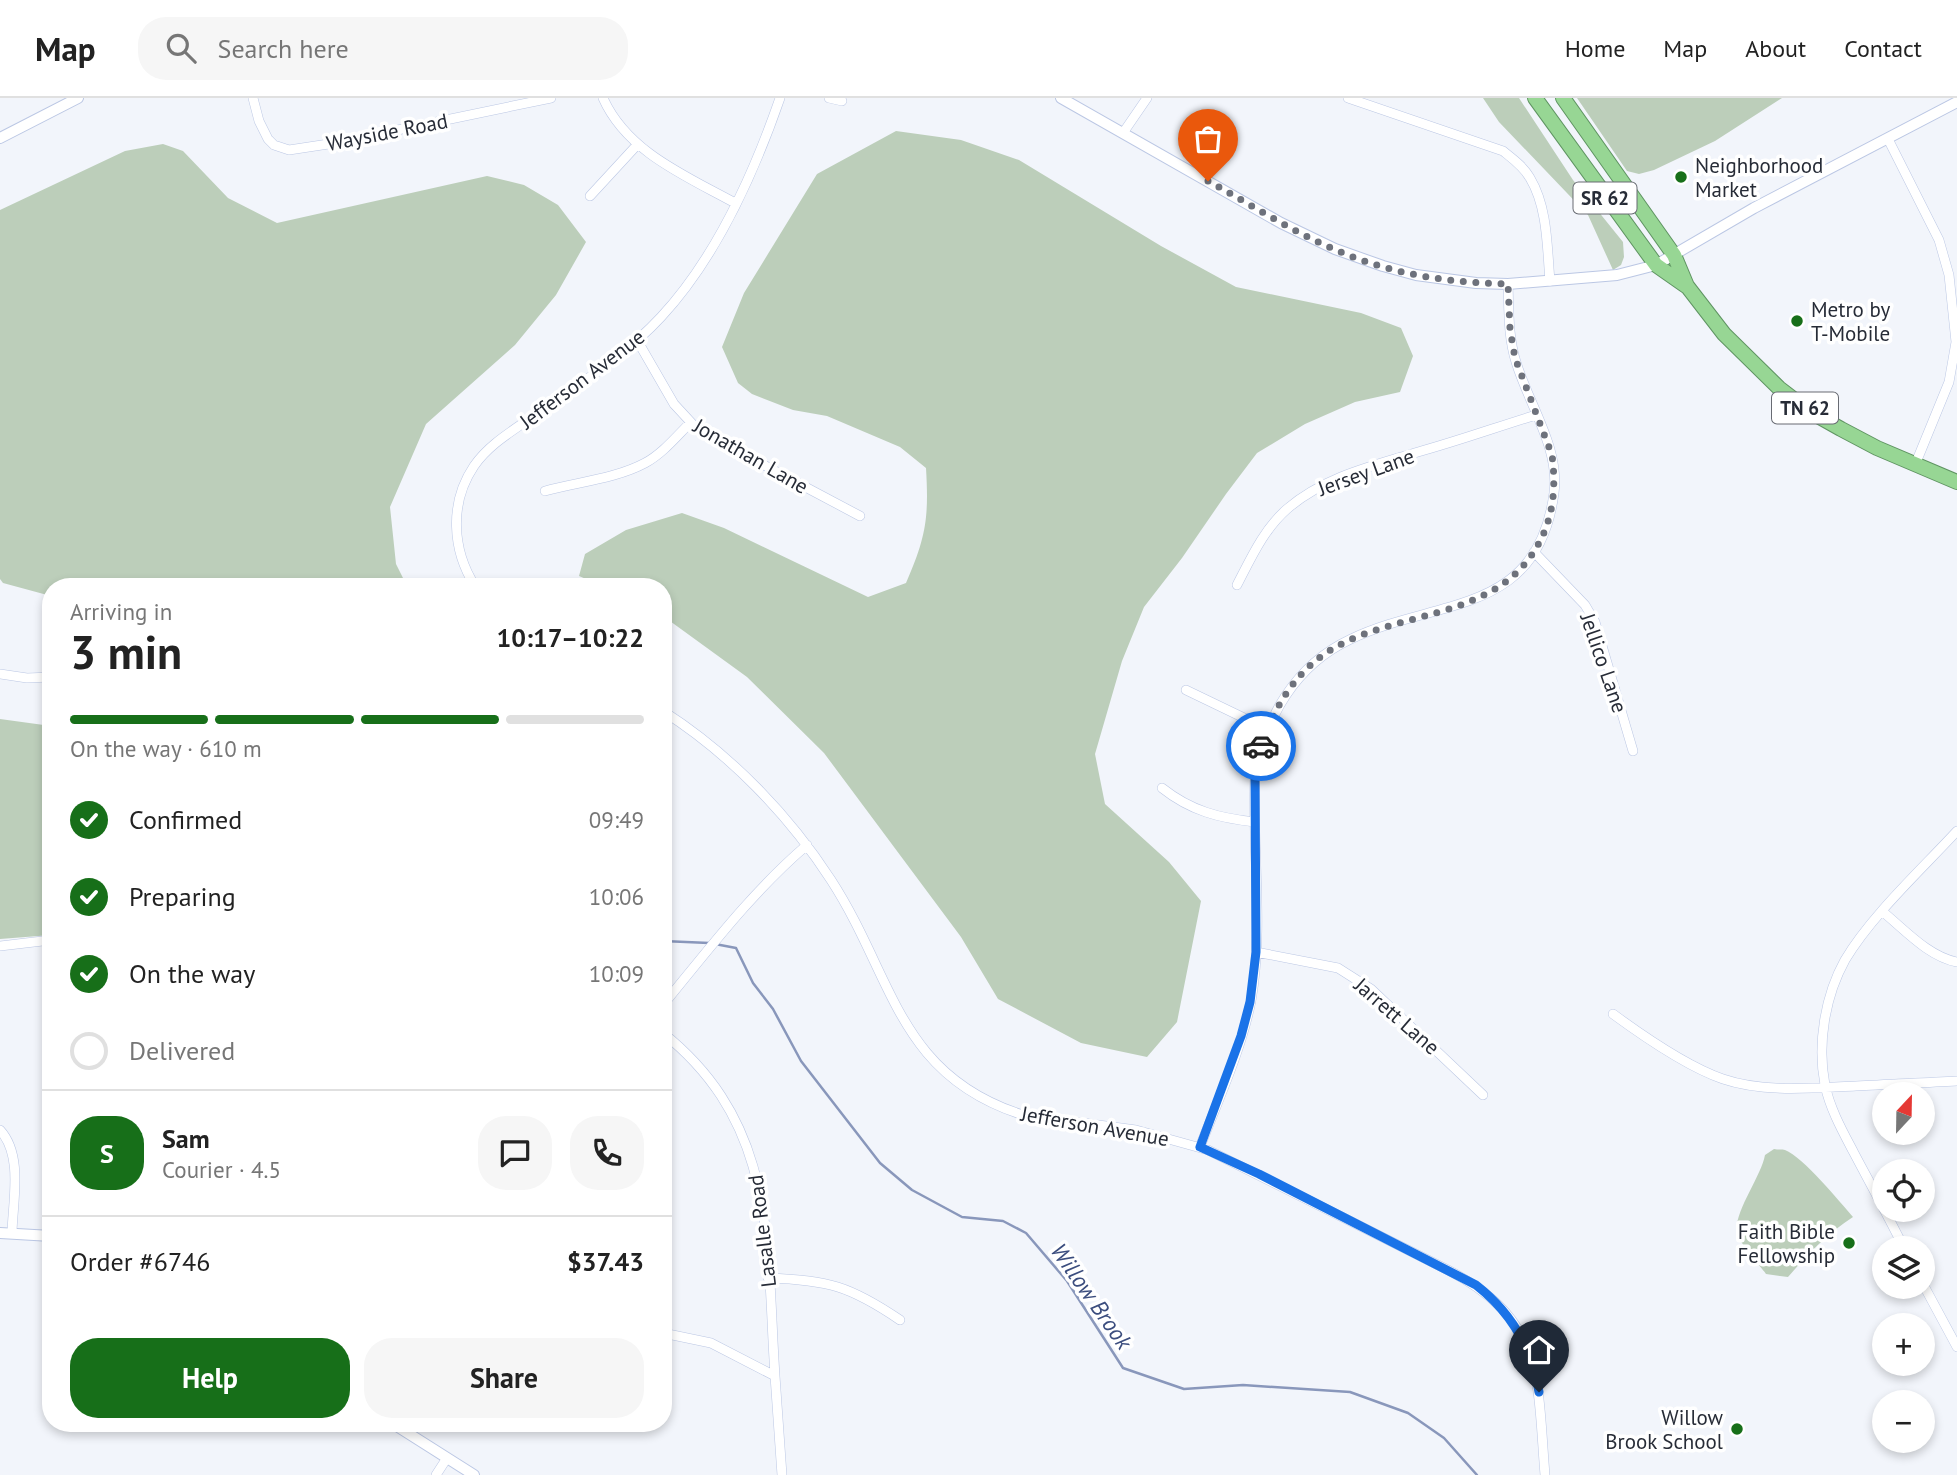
<!DOCTYPE html>
<html lang="en">
<head>
<meta charset="utf-8">
<style>
  :root { --surface:#fff; --page:#f6f6f6; --text:#222; --muted:#767676; --line:#e0e0e0; --accent:#176f19 }
  body { margin:0; font-family:"PT Sans",sans-serif; background:var(--page); color:var(--text); height:100vh; display:flex; flex-direction:column; font-size:26px; white-space:nowrap }
  * { box-sizing:border-box; margin:0 }
  p { font-size:23px; color:var(--muted) }
  .icon { flex:none; width:38px; height:38px; fill:none; stroke:currentColor; stroke-width:2; stroke-linecap:round; stroke-linejoin:round }
  .map { position:relative; flex:1; overflow:hidden }
  .details { position:absolute; left:42px; top:480px; width:630px; height:854px; display:flex; flex-direction:column; background:var(--surface); border-radius:28px; box-shadow:0 4px 10px #0003 }
  .details>* { flex:none }
  .needle { width:46px; rotate:22deg }
  .fabs { position:absolute; left:1872px; top:984px; display:grid; gap:14px }
  .fabs a { display:grid; place-items:center; width:63px; height:63px; border-radius:50%; background:var(--surface); box-shadow:0 4px 10px #0003; font-size:35px }
  .pin { position:absolute; display:grid; place-items:center; width:60px; height:60px; color:#fff; margin:-72px -30px; border-radius:50% 50% 50% 0; rotate:-45deg; box-shadow:0 0 7px #0007 }
  .pin .icon { rotate:45deg }
  .courier { position:absolute; display:grid; place-items:center; width:70px; height:70px; margin:-35px; border:5px solid #1a73e8; border-radius:50%; background:#fff; color:#222; box-shadow:0 2px 9px #0007 }
  .headline em { font-style:normal; font-weight:800 }
  .headline div { display:flex; flex-direction:column-reverse }
  .headline { display:flex; align-items:center; justify-content:space-between; height:119px; padding:0 28px }
  h1 { font-size:46px; font-weight:800; line-height:52px }
  .bar { display:grid; grid-template-columns:repeat(4,1fr); gap:10px 7px; align-content:center; height:84px; padding:0 28px }
  .bar i { height:9px; border-radius:5px; background:var(--line) }
  .bar .active { background:var(--accent) }
  .bar p { grid-column:span 4 }
  .line { display:flex; align-items:center; gap:18px; padding:0 28px; border-top:2px solid var(--line) }
  .line div { flex:1 }
  .round { display:grid; place-items:center; flex:none; width:74px; height:74px; border-radius:28px; background:var(--page) }
  ol { padding:0 28px; list-style:none }
  li { display:flex; align-items:center; gap:21px; height:77px }
  li p { margin-inline-start:auto }
  li .icon { padding:7px; border-radius:50%; background:var(--accent); color:#fff; stroke-width:4 }
  li:last-child { color:var(--muted) }
  li i { width:38px; height:38px; border:4px solid var(--line); border-radius:50% }
  .cta { display:flex; gap:14px; margin-top:auto; padding:14px 28px }
  .cta a { flex:1; height:80px; border-radius:28px; background:var(--accent); color:#fff; font-size:28px; font-weight:800; line-height:80px; text-align:center }
  .cta a+a { background:var(--page); color:var(--text) }
  header { display:flex; align-items:center; gap:42px; box-sizing:border-box; height:98px; padding:0 35px; background:var(--surface); border-bottom:2px solid var(--line) }
  header strong { font-size:33px }
  nav { display:flex; gap:38px; margin-inline-start:auto; font-size:24px }
  .search { width:490px; height:63px; background:var(--page); display:flex; align-items:center; gap:18px; box-sizing:border-box; padding:0 24px; border-radius:28px; color:var(--muted); font-size:26px }
  .map>svg:first-child { display:block }
  .green { fill:#bcceba }
  .lines { fill:none; stroke-linecap:round; stroke-linejoin:round }
  .stream { stroke:#8997bb; stroke-width:2.5 }
  .minor-casing { stroke:#bbc7e4; stroke-width:10 }
  .tertiary-casing { stroke:#bbc7e4; stroke-width:12 }
  .trunk-casing { stroke:#5f9462; stroke-width:16 }
  .minor { stroke:#fff; stroke-width:9 }
  .tertiary { stroke:#fff; stroke-width:10 }
  .trunk { stroke:#97d694; stroke-width:14 }
  .done { stroke:#6e727c; stroke-width:7; stroke-dasharray:0 12.6 }
  .route { stroke:#1a73e8; stroke-width:9 }
  .poi-dot { fill:#176f19; stroke:#fff; stroke-width:2.5 }
  .labels { text-anchor:middle; dominant-baseline:central; stroke-width:7; stroke-linejoin:round; paint-order:stroke }
  .shield { fill:#fff; stroke:#686b73; stroke-width:2 }
  .shield-label { font-size:19px; font-weight:bold; fill:#272c37 }
  .street-label { font-size:21px; fill:#272c37; stroke:#fff }
  .poi-label { font-size:21px; fill:#272c37; stroke:#fff; text-anchor:start }
  .water-label { font-size:23px; font-style:italic; fill:#3b4d7e; stroke:#fff }
</style>
</head>
<body>
<header>
<strong>Map</strong>
<div class="search"><svg class="icon" aria-label="search" viewBox="0 0 24 24"><circle cx="10" cy="10" r="6"/><path d="M15 15l6 6"/></svg>Search here</div>
<nav><a>Home</a><a>Map</a><a>About</a><a>Contact</a></nav>
</header>
<div class="map">
<svg width="1957" height="1377" viewBox="0 0 1957 1377">
  <rect width="100%" height="100%" fill="#f2f5fb"/>
  <path class="green" d="M 1483,0 L 1519,0 L 1573,82 L 1623,144 L 1624,159 L 1621,167 L 1613,172 L 1588,117 L 1499,24 Z
    M 1577,0 L 1782,0 L 1715,43 L 1654,72 L 1639,76 L 1627,73 Z
    M 896,33 L 961,42 L 1019,62 L 1161,148 L 1236,189 L 1361,215 L 1401,230 L 1413,258 L 1400,294 L 1355,304 L 1305,326 L 1257,355 L 1226,396 L 1182,460 L 1144,509 L 1122,563 L 1095,656 L 1105,706 L 1169,764 L 1201,803 L 1177,924 L 1147,959 L 1081,945 L 998,901 L 961,839 L 824,655 L 747,579 L 663,518 L 663,488 L 602,488 L 579,478 L 585,456 L 626,432 L 682,415 L 724,430 L 868,499 L 906,485 C 926,439 929,420 926,370 L 900,349 L 827,318 L 793,312 L 752,296 L 738,285 L 722,249 L 744,195 L 817,76 Z
    M 163,46 L 183,53 L 228,100 L 277,125 L 487,78 L 524,87 L 558,107 L 586,144 L 556,197 L 515,247 L 426,326 L 390,409 L 396,466 L 407,488 L 51,488 L 51,498 L 3,485 L 0,481 L 0,112 L 125,53 Z
    M 0,621 L 51,628 L 51,837 L 0,841 Z
    M 1774,1051 C 1778,1052 1782,1051 1785,1052 C 1803,1059 1840,1104 1853,1119 C 1827,1136 1808,1156 1788,1179 L 1766,1176 C 1759,1166 1740,1146 1737,1135 C 1733,1115 1761,1079 1765,1057 Z"/>
  <g class="lines">
    <path class="stream" d="M 663,843 L 709,845
      M 715,846 L 736,850 L 753,885 L 773,911 L 801,963 L 880,1065 L 912,1092 L 962,1119 L 1003,1123 L 1026,1135 L 1067,1183 L 1123,1270 L 1184,1291 L 1243,1287 L 1350,1294 L 1408,1315 L 1444,1340 L 1477,1377"/>
    <defs>
      <path id="minor" d="M 253,0 L 259,23 L 268,41 L 274,47 L 289,52 L 335,45 L 551,0
        M 603,0 C 627,54 686,78 735,105
        M 829,0 L 842,3
        M 1348,0 L 1503,53 C 1513,61 1524,69 1530,80 C 1548,110 1547,150 1550,183
        M 1123,35 L 1147,0
        M 1888,41 L 1939,142 L 1949,177 L 1956,244 L 1949,284 L 1915,367
        M 590,98 L 637,47
        M 637,242 L 674,306 L 698,332 L 860,418
        M 545,393 C 577,384 615,381 645,365 C 662,356 676,339 690,325
        M 1534,454 L 1585,507 L 1595,524 L 1633,653
        M 1237,487 C 1251,460 1264,431 1287,411 C 1324,379 1372,368 1418,354 C 1458,343 1497,329 1536,317
        M 475,488 C 452,452 449,405 474,368 C 489,346 514,332 535,317 C 578,287 625,258 661,219 C 716,160 754,75 780,0
        M 0,576 L 27,580 L 51,579
        M 1186,592 L 1267,631
        M 663,613 C 730,656 788,716 831,782 C 894,879 897,977 1023,1017 L 1136,1032 L 1208,1052 L 1448,1172 C 1545,1222 1537,1281 1545,1377
        M 1162,690 C 1191,713 1219,720 1255,724
        M 1883,814 C 1905,832 1929,859 1957,864
        M 0,848 L 51,842
        M 1256,854 L 1338,870 L 1371,891 L 1483,997
        M 663,907 C 709,851 752,794 807,747
        M 1613,916 C 1643,938 1688,969 1723,981 C 1764,995 1813,990 1856,988 C 1889,986 1923,985 1957,983
        M 663,935 C 778,1027 766,1145 775,1278
        M 0,1032 C 23,1057 13,1102 12,1134
        M 1200,1049 C 1218,1002 1241,953 1251,903 C 1264,829 1252,753 1255,678 C 1265,620 1295,567 1351,541 C 1436,500 1538,519 1554,395 C 1560,350 1529,307 1516,264 C 1508,239 1509,212 1508,186
        M 1904,1150 C 1888,1118 1871,1087 1854,1055 C 1843,1034 1830,1011 1825,987 C 1817,946 1825,898 1845,862 C 1871,818 1922,771 1957,733
        M 768,1180 C 828,1182 850,1188 900,1222
        M 1923,1186 L 1957,1249
        M 663,1235 L 711,1245 L 775,1278 L 782,1377
        M 436,1377 L 447,1360"/>
      <path id="tertiary" d="M 1061,0 L 1281,125 L 1335,151 L 1383,168 L 1416,177 L 1476,185 L 1508,186 L 1617,177 L 1656,167 L 1754,110 L 1957,4
        M 0,40 L 78,0
        M 0,1135 L 51,1138
        M 392,1325 L 474,1377"/>
      <path id="trunk" d="M 1535,0 L 1656,167 L 1686,188
        M 1563,0 L 1674,157 L 1687,188 L 1724,236 L 1779,290 L 1809,313 L 1841,331 L 1877,350 L 1957,384"/>
    </defs>
    <use href="#minor" class="minor-casing"/>
    <use href="#tertiary" class="tertiary-casing"/>
    <use href="#trunk" class="trunk-casing"/>
    <use href="#minor" class="minor"/>
    <use href="#tertiary" class="tertiary"/>
    <use href="#trunk" class="trunk"/>
  </g>
  <g class="lines">
    <path class="done" d="M 1208,83 C 1250,106 1291,133 1336,152 C 1390,176 1449,185 1508,186 L 1510,231 L 1515,260 L 1552,357 C 1556,388 1554,417 1539,445 C 1496,526 1390,510 1323,557 C 1292,579 1273,613 1261,648"/>
    <path class="route" d="M 1261,648 L 1255,678 L 1256,854 L 1250,904 L 1241,938 L 1200,1049 L 1259,1076 L 1476,1187 C 1512,1215 1532,1250 1539,1294"/>
  </g>
  <g class="poi-dot">
    <circle cx="1681" cy="79" r="7"/>
    <circle cx="1797" cy="223" r="7"/>
    <circle cx="1849" cy="1145" r="7"/>
    <circle cx="1737" cy="1331" r="7"/>
  </g>
  <g class="labels">
    <g class="shield">
      <rect x="1573.5" y="84.5" width="63" height="31" rx="5"/>
      <rect x="1772" y="294.5" width="66" height="31" rx="5"/>
    </g>
    <g class="shield-label">
      <text x="1605" y="100">SR 62</text>
      <text x="1805" y="310">TN 62</text>
    </g>
    <g class="street-label">
      <text transform="translate(387 34) rotate(-11)">Wayside Road</text>
      <text transform="translate(582 281) rotate(-37)">Jefferson Avenue</text>
      <text transform="translate(751 358) rotate(30)">Jonathan Lane</text>
      <text transform="translate(1366 374) rotate(-20)">Jersey Lane</text>
      <text transform="translate(1604 565) rotate(71)">Jellico Lane</text>
      <text transform="translate(1397 918) rotate(41)">Jarrett Lane</text>
      <text transform="translate(1095 1028) rotate(10)">Jefferson Avenue</text>
      <text transform="translate(762 1133) rotate(-97)">Lasalle Road</text>
    </g>
    <g class="poi-label">
      <text x="1695" y="67">Neighborhood<tspan x="1695" dy="24">Market</tspan></text>
      <text x="1811" y="211">Metro by<tspan x="1811" dy="24">T-Mobile</tspan></text>
      <text x="1835" y="1133" text-anchor="end">Faith Bible<tspan x="1835" dy="24">Fellowship</tspan></text>
      <text x="1723" y="1319" text-anchor="end">Willow<tspan x="1723" dy="24">Brook School</tspan></text>
    </g>
    <g class="water-label">
      <text transform="translate(1092 1198) rotate(55)">Willow Brook</text>
    </g>
  </g>
</svg>
<div class="fabs">
<a><svg class="needle" viewBox="-14 -14 28 28"><path d="M0-13l5 13h-10z" fill="#e53935"/><path d="M0 13l5-13h-10z" fill="#767676"/></svg></a>
<a><svg class="icon" aria-label="locate" viewBox="0 0 24 24"><circle cx="12" cy="12" r="6"/><path d="M12 2v4M12 18v4M2 12h4M18 12h4"/></svg></a>
<a><svg class="icon" aria-label="layers" viewBox="0 0 24 24"><path d="M12 4l9 5-9 5-9-5zM3 14l9 5 9-5"/></svg></a>
<a>+</a>
<a>−</a>
</div>
<div class="pin" style="left:1208px;top:83px;background:#ea580c"><svg class="icon" aria-label="bag" viewBox="0 0 24 24"><path d="M5 8h14l-1 12H6zM9 8a3 3 0 0 1 6 0"/></svg></div>
<div class="pin" style="left:1539px;top:1294px;background:#1f2937"><svg class="icon" aria-label="home" viewBox="0 0 24 24"><path d="M3 11l9-7 9 7M6 9v11h12V9"/></svg></div>
<div class="courier" style="left:1261px;top:648px"><svg class="icon" aria-label="car" viewBox="0 0 24 24"><path d="M5 17H2v-5l4-1 3-4h7l3 4 3 1v5h-3M9 17h6M6 11h13"/><circle cx="7" cy="17" r="2"/><circle cx="17" cy="17" r="2"/></svg></div>
<section class="details">
<div class="headline"><div><h1>3 min</h1><p>Arriving in</p></div><em>10:17–10:22</em></div>
<div class="bar"><i class="active"></i><i class="active"></i><i class="active"></i><i></i><p>On the way · 610 m</p></div>
<ol>
<li><svg class="icon" aria-label="check" viewBox="0 0 24 24"><path d="M5 12l5 5 9-10"/></svg>Confirmed<p>09:49</p></li>
<li><svg class="icon" aria-label="check" viewBox="0 0 24 24"><path d="M5 12l5 5 9-10"/></svg>Preparing<p>10:06</p></li>
<li><svg class="icon" aria-label="check" viewBox="0 0 24 24"><path d="M5 12l5 5 9-10"/></svg>On the way<p>10:09</p></li>
<li><i></i>Delivered</li>
</ol>
<div class="line" style="height:126px"><b class="round" style="background:var(--accent);color:#fff">S</b><div><b>Sam</b><p>Courier · 4.5</p></div><a class="round"><svg class="icon" aria-label="chat" viewBox="0 0 24 24"><path d="M4 5h16v11H9l-5 4z"/></svg></a><a class="round"><svg class="icon" aria-label="phone" viewBox="0 0 24 24"><path d="M5 4h4l2 5-3 2q2 4 5 5l2-3 5 2v4C11 20 4 13 5 4z"/></svg></a></div>
<div class="line" style="height:91px"><div>Order #6746</div><b>$37.43</b></div>
<div class="cta"><a>Help</a><a>Share</a></div>
</section>
</div>
</body>
</html>
